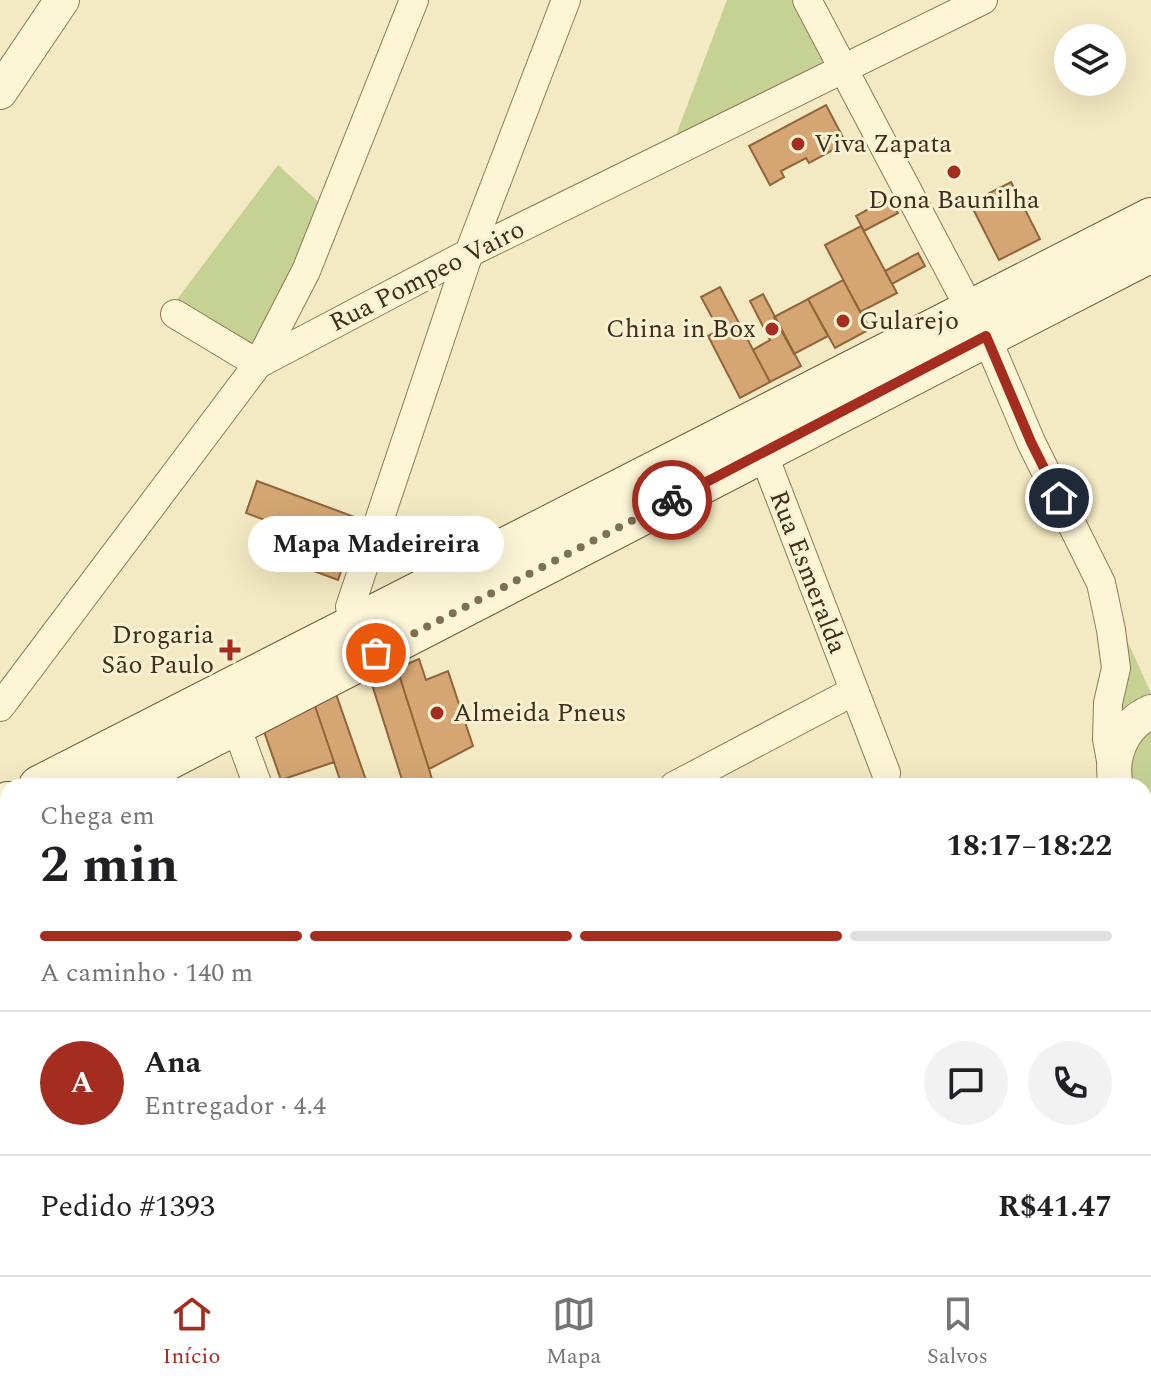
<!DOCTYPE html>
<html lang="pt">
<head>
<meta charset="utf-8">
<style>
  :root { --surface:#fff; --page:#f2f2f2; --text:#202124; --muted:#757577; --line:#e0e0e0; --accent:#a42d20 }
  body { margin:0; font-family:Spectral,serif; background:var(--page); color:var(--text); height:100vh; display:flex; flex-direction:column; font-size:30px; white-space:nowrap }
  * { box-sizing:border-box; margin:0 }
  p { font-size:26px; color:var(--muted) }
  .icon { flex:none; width:44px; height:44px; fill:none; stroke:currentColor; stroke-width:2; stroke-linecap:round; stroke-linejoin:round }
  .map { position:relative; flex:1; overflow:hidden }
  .panel { position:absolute; left:0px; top:778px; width:1152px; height:498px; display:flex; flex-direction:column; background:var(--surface); border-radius:24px 24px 0 0; box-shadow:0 8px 32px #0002 }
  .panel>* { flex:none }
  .controls { position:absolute; left:1054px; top:24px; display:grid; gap:16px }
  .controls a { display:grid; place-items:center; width:72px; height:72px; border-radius:50%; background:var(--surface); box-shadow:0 8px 32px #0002; font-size:40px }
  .pin { position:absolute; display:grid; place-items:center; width:68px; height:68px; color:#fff; margin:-34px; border:4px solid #fff; border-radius:50%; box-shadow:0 2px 8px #0007 }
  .courier { position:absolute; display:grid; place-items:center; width:80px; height:80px; margin:-40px; border:6px solid #a42d20; border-radius:50%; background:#fff; color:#222; box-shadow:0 2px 10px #0007 }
  .bubble { position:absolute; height:56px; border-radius:28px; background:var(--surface); box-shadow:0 8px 32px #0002; font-size:26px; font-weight:700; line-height:56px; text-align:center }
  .summary em { font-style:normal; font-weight:700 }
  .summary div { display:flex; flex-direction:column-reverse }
  .summary { display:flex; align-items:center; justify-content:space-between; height:136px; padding:0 40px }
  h1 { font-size:52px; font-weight:700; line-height:60px }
  .bar { display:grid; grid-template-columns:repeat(4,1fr); gap:12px 8px; align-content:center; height:96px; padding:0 40px }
  .bar i { height:10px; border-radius:6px; background:var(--line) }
  .bar .selected { background:var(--accent) }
  .bar p { grid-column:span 4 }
  .line { display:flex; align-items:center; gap:20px; padding:0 40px; border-top:2px solid var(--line) }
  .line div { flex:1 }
  .round { display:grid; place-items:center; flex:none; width:84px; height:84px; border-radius:42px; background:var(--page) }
  .tabs { display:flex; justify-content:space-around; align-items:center; height:112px; border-top:2px solid var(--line); background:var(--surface); font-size:22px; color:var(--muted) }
  .tabs a { display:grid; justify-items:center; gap:4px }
  .tabs .selected { color:var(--accent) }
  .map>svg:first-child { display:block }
  .green { fill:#c5d294 }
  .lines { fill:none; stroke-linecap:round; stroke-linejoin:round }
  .stream { stroke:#6a948e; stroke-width:7 }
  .building { fill:#d5a673; stroke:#90653a; stroke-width:2 }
  .minor-casing { stroke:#8f7a57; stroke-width:30 }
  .tertiary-casing { stroke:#8f7a57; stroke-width:36 }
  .secondary-casing { stroke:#705b3a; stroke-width:42 }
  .minor { stroke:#fcf5d6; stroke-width:28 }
  .tertiary { stroke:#fcf5d6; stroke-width:34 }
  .secondary { stroke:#fcf5d6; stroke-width:40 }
  .done { stroke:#7d7056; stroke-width:8; stroke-dasharray:0 14.4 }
  .route { stroke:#a42d20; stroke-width:10 }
  .poi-dot { fill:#a42d20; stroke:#f9f2d2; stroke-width:3 }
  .labels { text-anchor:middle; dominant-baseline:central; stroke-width:6; stroke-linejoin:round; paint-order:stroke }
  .poi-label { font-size:26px; fill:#3d2f1c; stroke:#f9f2d2; text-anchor:start }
  .street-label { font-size:26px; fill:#3d2f1c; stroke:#f9f2d2 }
</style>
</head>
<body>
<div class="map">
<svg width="1151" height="1275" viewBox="0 0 1151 1275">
  <rect width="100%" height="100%" fill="#f3e9c2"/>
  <path class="green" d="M 727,0 L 793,0 L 827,64 L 673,143 Z
    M 278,165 L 323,206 L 254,348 L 172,306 Z
    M 1101,583 L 1151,693 L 1151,945 L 1144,901 L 1144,786 L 1116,786 Z
    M 1151,984 L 1151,1050 L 1144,1049 L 1144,995 Z
    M 117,1268 L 401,1268 L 385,1275 L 118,1275 Z"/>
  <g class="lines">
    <path class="stream" d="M 246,1275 L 261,1268"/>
  </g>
  <path class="building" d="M 826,105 L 846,143 L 809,163 L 806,158 L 781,171 L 784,177 L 770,185 L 749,146 Z
    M 1011,182 L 1040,239 L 999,260 L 970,203 Z
    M 889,198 L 898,213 L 864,231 L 856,216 Z
    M 861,226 L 897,293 L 860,312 L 825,245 Z
    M 918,253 L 925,266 L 892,284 L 885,271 Z
    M 843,280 L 870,329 L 835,348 L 808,299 Z
    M 720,287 L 770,382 L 740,398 L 708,336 L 719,330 L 701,297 Z
    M 763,294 L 801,366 L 770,382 L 753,350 L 770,340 L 750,301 Z
    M 808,299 L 828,336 L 794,354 L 774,317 Z
    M 257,481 L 360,519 L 338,580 L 262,552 L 273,523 L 246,513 Z
    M 419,659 L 426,680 L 448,671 L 473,746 L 429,769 L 397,668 Z
    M 397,668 L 429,769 L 434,786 L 404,786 L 370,678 Z
    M 335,691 L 368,786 L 342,786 L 334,762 L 313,700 Z
    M 313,700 L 334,762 L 281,780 L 260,720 Z"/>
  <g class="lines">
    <defs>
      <path id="minor" d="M 807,0 L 971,311 L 986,336 L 1031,442 L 1101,583 L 1111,630 L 1116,668 L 1108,703 L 1107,739 L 1112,766
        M 175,314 L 258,364
        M 258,364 L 306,271 L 414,0
        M 763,453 L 886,773
        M 368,636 L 360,620 L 350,607 L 469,253 L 566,0
        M 0,707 L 258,364 L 469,253 L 983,0
        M 235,723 L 258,786
        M 674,786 L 854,691
        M 1144,981 L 1151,945
        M 1144,1055 L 1151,1056
        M 0,1142 L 8,1138
        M 777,1268 L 816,1275
        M 385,1275 L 401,1268
        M 957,1275 L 958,1268"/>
      <path id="tertiary" d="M 0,92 L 62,0
        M 1116,786 C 1109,756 1123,724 1151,712
        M 1144,901 L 1151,932"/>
      <path id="secondary" d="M 39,786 L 1151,218
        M 117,786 L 1151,252
        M 0,806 L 8,802
        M 0,848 L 8,844"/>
    </defs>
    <use href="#minor" class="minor-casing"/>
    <use href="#tertiary" class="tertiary-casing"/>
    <use href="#secondary" class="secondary-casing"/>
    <use href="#minor" class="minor"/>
    <use href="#tertiary" class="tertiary"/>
    <use href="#secondary" class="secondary"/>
  </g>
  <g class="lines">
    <path class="done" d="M 376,653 L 672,500"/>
    <path class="route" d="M 672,500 L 986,336 L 1031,442 L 1059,498"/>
  </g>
  <g class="poi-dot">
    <circle cx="798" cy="144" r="8"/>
    <circle cx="954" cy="172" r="8"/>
    <circle cx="843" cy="321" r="8"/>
    <circle cx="772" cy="329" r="8"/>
    <path d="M226 638h8v8h8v8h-8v8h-8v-8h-8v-8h8z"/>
    <circle cx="437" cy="713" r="8"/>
  </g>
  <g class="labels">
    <g class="poi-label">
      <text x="814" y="144">Viva Zapata</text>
      <text x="954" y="200" text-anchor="middle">Dona Baunilha</text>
      <text x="859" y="321">Gularejo</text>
      <text x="756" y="329" text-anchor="end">China in Box</text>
      <text x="214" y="635" text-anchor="end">Drogaria<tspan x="214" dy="30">São Paulo</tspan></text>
      <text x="453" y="713">Almeida Pneus</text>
    </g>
    <g class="street-label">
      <text transform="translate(427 276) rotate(-27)">Rua Pompeo Vairo</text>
      <text transform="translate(808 572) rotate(69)">Rua Esmeralda</text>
    </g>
  </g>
</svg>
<div class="controls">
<a><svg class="icon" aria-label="layers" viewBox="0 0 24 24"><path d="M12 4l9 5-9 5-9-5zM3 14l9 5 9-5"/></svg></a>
</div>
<div class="pin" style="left:376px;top:653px;background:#ea580c"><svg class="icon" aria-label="bag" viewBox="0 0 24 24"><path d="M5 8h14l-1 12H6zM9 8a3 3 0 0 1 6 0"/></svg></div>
<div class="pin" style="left:1059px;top:498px;background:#1f2937"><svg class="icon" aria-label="home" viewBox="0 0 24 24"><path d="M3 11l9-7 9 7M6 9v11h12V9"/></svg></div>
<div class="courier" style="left:672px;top:500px"><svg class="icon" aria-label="bike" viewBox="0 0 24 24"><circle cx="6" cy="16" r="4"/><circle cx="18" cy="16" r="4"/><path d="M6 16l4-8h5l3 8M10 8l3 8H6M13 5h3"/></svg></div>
<div class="bubble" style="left:248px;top:516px;width:256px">Mapa Madeireira</div>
<section class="panel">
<div class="summary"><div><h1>2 min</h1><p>Chega em</p></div><em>18:17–18:22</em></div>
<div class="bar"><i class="selected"></i><i class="selected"></i><i class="selected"></i><i></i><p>A caminho · 140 m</p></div>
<div class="line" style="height:144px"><b class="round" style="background:var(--accent);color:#fff">A</b><div><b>Ana</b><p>Entregador · 4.4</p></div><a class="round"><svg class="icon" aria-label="chat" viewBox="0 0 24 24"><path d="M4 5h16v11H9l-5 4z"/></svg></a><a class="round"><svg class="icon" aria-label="phone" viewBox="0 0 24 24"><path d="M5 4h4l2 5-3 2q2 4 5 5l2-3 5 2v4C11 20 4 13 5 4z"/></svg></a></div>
<div class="line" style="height:104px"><div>Pedido #1393</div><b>R$41.47</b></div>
</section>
</div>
<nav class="tabs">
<a class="selected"><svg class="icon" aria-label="home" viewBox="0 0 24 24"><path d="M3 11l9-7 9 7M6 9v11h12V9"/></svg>Início</a>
<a><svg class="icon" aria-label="map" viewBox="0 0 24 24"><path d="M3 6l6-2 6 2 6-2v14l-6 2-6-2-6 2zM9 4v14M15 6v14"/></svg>Mapa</a>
<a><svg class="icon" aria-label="saved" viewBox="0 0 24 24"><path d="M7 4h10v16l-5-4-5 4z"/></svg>Salvos</a>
</nav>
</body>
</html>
